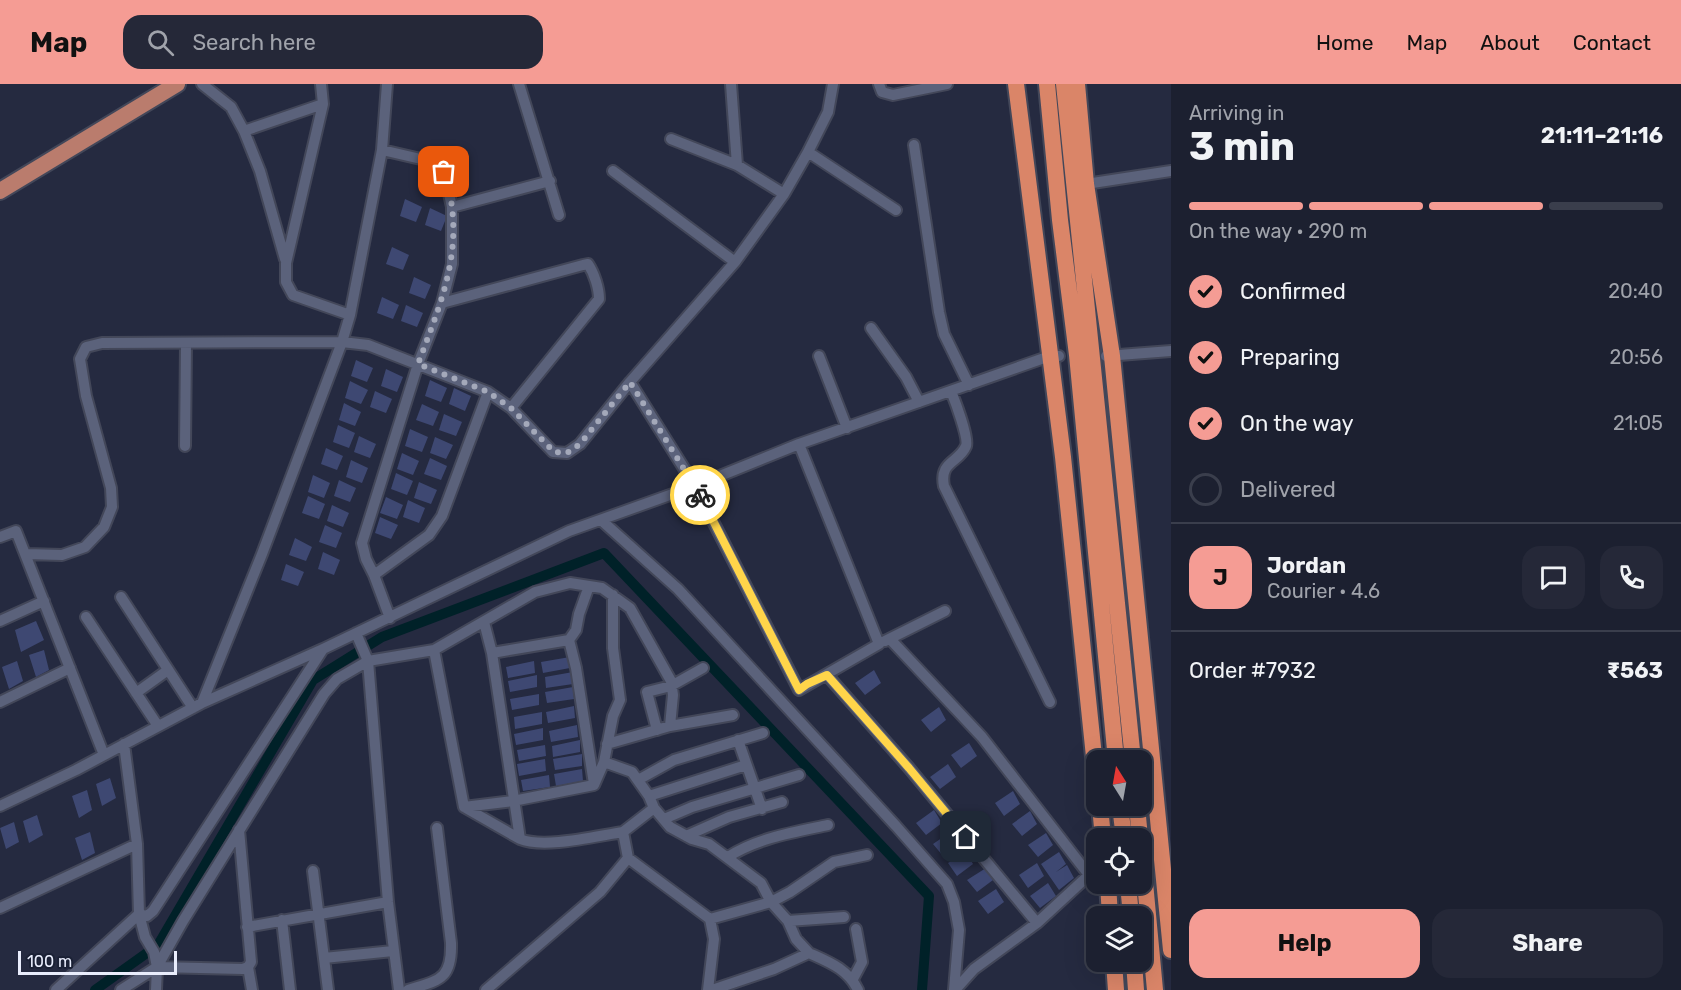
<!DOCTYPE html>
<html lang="en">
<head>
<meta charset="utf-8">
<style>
  :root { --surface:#1c2030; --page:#252838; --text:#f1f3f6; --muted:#a0a3ab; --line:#3a3e4c; --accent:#f59c94 }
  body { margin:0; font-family:Rubik,sans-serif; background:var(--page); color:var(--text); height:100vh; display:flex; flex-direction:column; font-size:22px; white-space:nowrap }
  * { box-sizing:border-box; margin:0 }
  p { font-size:20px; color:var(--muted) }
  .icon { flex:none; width:33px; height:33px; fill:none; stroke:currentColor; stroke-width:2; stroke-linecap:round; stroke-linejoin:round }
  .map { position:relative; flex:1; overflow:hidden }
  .drawer { display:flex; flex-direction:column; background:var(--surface); width:510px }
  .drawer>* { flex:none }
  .needle { width:39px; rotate:349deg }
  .tools { position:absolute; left:1086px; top:666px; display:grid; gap:12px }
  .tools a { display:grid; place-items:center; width:66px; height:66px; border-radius:12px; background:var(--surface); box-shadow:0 6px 24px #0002,0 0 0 2px var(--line); font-size:30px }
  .scale { position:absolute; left:18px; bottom:15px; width:159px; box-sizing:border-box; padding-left:6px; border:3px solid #e9edfc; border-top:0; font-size:16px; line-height:21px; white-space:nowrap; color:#e9edfc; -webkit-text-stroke:4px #1b2135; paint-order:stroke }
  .pin { position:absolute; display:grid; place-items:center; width:51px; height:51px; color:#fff; margin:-26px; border-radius:12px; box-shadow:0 3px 9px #0006 }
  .courier { position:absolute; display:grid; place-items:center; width:60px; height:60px; margin:-30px; border:4px solid #ffd54a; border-radius:50%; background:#fff; color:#222; box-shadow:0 2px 8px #0007 }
  .overview em { font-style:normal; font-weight:700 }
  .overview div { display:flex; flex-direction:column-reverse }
  .overview { display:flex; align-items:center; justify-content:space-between; height:102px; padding:0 18px }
  h1 { font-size:39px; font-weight:700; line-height:45px }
  .bar { display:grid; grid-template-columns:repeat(4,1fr); gap:9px 6px; align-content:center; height:72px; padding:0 18px }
  .bar i { height:8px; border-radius:4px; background:var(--line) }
  .bar .on { background:var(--accent) }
  .bar p { grid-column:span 4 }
  .line { display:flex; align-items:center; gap:15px; padding:0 18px; border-top:2px solid var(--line) }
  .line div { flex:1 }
  .round { display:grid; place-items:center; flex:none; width:63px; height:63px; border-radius:18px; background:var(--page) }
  ol { padding:0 18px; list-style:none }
  li { display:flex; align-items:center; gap:18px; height:66px }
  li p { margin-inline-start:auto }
  li .icon { padding:6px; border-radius:50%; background:var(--accent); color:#111; stroke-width:4 }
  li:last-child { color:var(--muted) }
  li i { width:33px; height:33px; border:3px solid var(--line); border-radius:50% }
  .action { display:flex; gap:12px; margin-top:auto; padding:12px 18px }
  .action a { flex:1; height:69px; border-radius:18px; background:var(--accent); color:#111; font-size:24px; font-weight:700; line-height:69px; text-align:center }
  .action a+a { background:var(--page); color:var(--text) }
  header { display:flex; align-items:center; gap:36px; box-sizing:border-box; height:84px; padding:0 30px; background:var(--accent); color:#111 }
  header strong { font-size:28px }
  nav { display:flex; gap:33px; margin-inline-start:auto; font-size:21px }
  .search { width:420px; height:54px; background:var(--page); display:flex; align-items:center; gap:15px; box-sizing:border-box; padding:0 21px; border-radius:18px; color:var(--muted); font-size:22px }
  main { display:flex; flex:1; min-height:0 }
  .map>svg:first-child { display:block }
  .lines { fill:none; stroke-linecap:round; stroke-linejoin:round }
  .canal { stroke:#002128; stroke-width:10 }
  .building { fill:#3e4872 }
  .minor-casing { stroke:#434759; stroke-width:14 }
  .primary-casing { stroke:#434759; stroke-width:20 }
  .trunk-casing { stroke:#434759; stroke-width:20 }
  .minor { stroke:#5b627b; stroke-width:10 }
  .primary { stroke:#ba7c6d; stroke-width:16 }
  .trunk { stroke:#da8568; stroke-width:16 }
  .done { stroke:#a4a9ba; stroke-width:6; stroke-dasharray:0 10.8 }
  .route { stroke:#ffd54a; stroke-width:8 }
</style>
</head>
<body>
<header>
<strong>Map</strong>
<div class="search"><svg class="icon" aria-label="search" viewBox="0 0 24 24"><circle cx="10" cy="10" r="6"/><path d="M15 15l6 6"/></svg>Search here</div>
<nav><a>Home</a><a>Map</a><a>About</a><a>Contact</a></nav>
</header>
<main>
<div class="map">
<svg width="1171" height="906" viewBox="0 0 1171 906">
  <rect width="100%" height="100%" fill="#252a40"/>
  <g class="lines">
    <path class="canal" d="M 95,906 L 158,861 L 313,596 L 382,553 L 604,469 L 929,812 L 922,906"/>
  </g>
  <path class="building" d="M 405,115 L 422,123 L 416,138 L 400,132 Z
    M 430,124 L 447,132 L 441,147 L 425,141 Z
    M 392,163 L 409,171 L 403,186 L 386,180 Z
    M 414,193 L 431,201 L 425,215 L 409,209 Z
    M 382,213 L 399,221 L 393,235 L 377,229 Z
    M 406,221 L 423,229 L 417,243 L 401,237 Z
    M 356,276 L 373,284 L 367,298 L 351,292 Z
    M 386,285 L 403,293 L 397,308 L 381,302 Z
    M 430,296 L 447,304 L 441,318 L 425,312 Z
    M 350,297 L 368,306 L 361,320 L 345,314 Z
    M 454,304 L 471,312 L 465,327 L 449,320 Z
    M 375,307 L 392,315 L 386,329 L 370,323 Z
    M 344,319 L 361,328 L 355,342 L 339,336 Z
    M 422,320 L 439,328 L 433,342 L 416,336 Z
    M 444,330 L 462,338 L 456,352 L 439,346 Z
    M 338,341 L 355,349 L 349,364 L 333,358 Z
    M 410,345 L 428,353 L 422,368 L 405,362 Z
    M 359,352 L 376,360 L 370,374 L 354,368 Z
    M 435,353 L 453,361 L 446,375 L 430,369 Z
    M 326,364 L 343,372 L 337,386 L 321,380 Z
    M 402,369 L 419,377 L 413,391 L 397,385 Z
    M 430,374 L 447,382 L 441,396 L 424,390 Z
    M 351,376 L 368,384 L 362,399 L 346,393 Z
    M 396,389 L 413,397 L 407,411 L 391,405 Z
    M 313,391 L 330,399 L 324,414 L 308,408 Z
    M 339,396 L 356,404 L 350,418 L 334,412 Z
    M 419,398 L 437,406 L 431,420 L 414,414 Z
    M 308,412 L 325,420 L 319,435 L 302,429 Z
    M 386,413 L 403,421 L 397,435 L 380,429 Z
    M 408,416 L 425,424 L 419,439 L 403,433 Z
    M 332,421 L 349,429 L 343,443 L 327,437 Z
    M 380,433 L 398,441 L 391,455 L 375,449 Z
    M 325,441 L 342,449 L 336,464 L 319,458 Z
    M 295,454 L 312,463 L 306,477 L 289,471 Z
    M 323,468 L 340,476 L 334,491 L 318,485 Z
    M 286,480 L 304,488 L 298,502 L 281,496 Z
    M 36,537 L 44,556 L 21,568 L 15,546 Z
    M 44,566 L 49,586 L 36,593 L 29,571 Z
    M 570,573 L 570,584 L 543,589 L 541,578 Z
    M 17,577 L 23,597 L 9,605 L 2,583 Z
    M 534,577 L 535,589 L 508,594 L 506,583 Z
    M 874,586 L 881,599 L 865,611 L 855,599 Z
    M 573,588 L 573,600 L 546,604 L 545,593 Z
    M 537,591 L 537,603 L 510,608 L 508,597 Z
    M 573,603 L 574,615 L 547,619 L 545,608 Z
    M 539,610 L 539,621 L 512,626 L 510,615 Z
    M 574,622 L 575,634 L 548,639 L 546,628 Z
    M 939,623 L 946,636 L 931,648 L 921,636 Z
    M 542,628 L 542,640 L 515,645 L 514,633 Z
    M 577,641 L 578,653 L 551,658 L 549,647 Z
    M 543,644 L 543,656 L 516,661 L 514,650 Z
    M 580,656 L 580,668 L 553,673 L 552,662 Z
    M 969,659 L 977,672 L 961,684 L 951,671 Z
    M 545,661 L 546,672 L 519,677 L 517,666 Z
    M 582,670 L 582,682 L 555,686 L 553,675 Z
    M 545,675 L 546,687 L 519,692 L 517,680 Z
    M 948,680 L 956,693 L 940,705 L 930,693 Z
    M 582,685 L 583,697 L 556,702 L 554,690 Z
    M 549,691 L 550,703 L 523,707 L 521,696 Z
    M 110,694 L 116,714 L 102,722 L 96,700 Z
    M 87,706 L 92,726 L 79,734 L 72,712 Z
    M 1013,707 L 1020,720 L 1004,732 L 995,719 Z
    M 934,726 L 942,739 L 926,751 L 916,739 Z
    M 1030,727 L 1037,740 L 1022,752 L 1012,740 Z
    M 37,731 L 43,751 L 29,759 L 23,737 Z
    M 14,738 L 19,758 L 6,765 L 0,744 Z
    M 952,747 L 959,760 L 943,772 L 933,760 Z
    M 90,748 L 95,769 L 82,776 L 75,754 Z
    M 1046,749 L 1053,761 L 1038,773 L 1028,761 Z
    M 966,767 L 973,780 L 957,792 L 948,779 Z
    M 1059,768 L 1066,780 L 1056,788 L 1067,781 L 1074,794 L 1059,806 L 1041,780 Z
    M 1037,779 L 1044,792 L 1028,804 L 1019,791 Z
    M 986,784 L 993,796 L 977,808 L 967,796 Z
    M 1048,799 L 1056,812 L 1040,824 L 1030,812 Z
    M 996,805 L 1004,818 L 988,830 L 978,817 Z"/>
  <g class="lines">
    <defs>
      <path id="minor" d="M 202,0 L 231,23 L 244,47 L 260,87 L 285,175
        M 321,0 L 323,20 L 286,179 L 286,198 L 293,211 L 350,231
        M 387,0 L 382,66 L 350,231 L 342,258 L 368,261 L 488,308 L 511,324 L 553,368 L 567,369 L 580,360 L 630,298 L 735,178 L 784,110 L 808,68 L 828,28 L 833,0
        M 519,0 L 559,131
        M 731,0 L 737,81
        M 879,0 L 882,8 L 893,11 L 947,0
        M 244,47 L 323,20
        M 671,55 L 737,81 L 784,110
        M 914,61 L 939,228 L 944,250 L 969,301
        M 382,66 L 438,79 L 444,88 L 452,123
        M 808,68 L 896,126
        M 613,87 L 735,178
        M 1086,100 L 1171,87
        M 442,219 L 583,181 L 588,180 C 594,189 599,204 599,215 L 511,324
        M 871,244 L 906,293 L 919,318
        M 819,272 L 847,344
        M 1106,272 L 1171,267
        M 630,298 L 695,402 L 799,606 L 879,560 L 799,360
        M 951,307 C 955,317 969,354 966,362 C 959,379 939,377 944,402 L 1050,618
        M 185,362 L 186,259
        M 601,436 L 678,505 L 896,742 L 947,800 L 954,818 L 959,846 L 954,906
        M 0,453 L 16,447 L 104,671
        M 26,470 L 62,471 L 85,463 L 104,443 L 112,423 L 111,404 L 86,312 L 80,275 L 86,263 L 102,259 L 342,258 L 262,470 L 202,619
        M 374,491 L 366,475 L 362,459 L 418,280 L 442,219 L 452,180 L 452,123 L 550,97
        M 589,502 L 579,530 L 576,546 L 569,556 L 576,584 L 594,700
        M 121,513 L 193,624
        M 86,533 L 158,642
        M 390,534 L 374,491 L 429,451 L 442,432 L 488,308
        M 0,537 L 44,517
        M 484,538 L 492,569 L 520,755 C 544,765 596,752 623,748
        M 356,549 L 368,577 L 388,818 L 399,906
        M 890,555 L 982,653 L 1089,791
        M 885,557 L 945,527
        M 434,566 L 464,723 L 520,755
        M 492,569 L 569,556
        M 827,591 L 909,684 L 1037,839
        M 136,609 L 168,586
        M 0,618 L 70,584
        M 657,646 L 647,608 L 671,602 L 703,584
        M 738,656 L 762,725
        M 124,660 L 137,760 L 139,830 L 145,853 L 154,868 L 157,883
        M 607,660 L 670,642 L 733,631
        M 604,678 L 613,632 L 620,616 L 613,564 L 613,511
        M 638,696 L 674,676 L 763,649
        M 649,712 L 746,681
        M 0,722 L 76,686 L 202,619 L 323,565 L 569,447 L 695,402 L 799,360 L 1050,272 L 1059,272
        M 464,723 L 513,717 L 594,701 L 604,678 L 632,688 L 649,712 L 654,724 L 670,743 L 692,755 L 709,760 L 761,799 L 771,818 L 788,837 L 796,855 L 809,869
        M 664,735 L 692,723 L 799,691
        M 686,752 L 729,733 L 782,718
        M 728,773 C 757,754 795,748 828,741
        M 628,774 L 710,835 L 771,818 L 790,808 L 834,778 L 867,771
        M 313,787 L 328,906
        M 0,824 L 137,760
        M 282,836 L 290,906
        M 788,837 L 844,833
        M 247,843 L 388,818
        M 324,874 L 393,867
        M 248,883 L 252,906
        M 853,895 L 862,878 L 856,845
        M 56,906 L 139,830 L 147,832 L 153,827 L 323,565
        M 121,906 L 157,883 L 243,885 L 248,883 L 251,878 L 239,746
        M 156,906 L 157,883 L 183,837 L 324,610 L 337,595 L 368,577 L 434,566 L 535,508 L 570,499 L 602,504 L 630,524 L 671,597 L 673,611 L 670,642
        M 408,906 C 439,896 452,896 451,859 L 437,744
        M 486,906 L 600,808 L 628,774 L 623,748 L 654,724
        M 708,906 L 714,855 L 710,835
        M 712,906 L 774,885 L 809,869 C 829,878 848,885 858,906
        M 955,906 L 974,885 L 1037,839 L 1089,791 L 1096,790"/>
      <path id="primary" d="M 0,107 L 177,0"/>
      <path id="trunk" d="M 1016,0 L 1063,373 L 1096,692
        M 1047,0 L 1060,136 L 1077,271 L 1116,676
        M 1064,0 L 1133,676
        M 1077,0 L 1086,100 L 1112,272 L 1171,866
        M 1100,722 L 1103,754
        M 1120,722 L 1124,754
        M 1137,722 L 1140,754
        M 1142,766 L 1155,906
        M 1108,800 L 1110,832
        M 1128,800 L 1131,832
        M 1114,878 L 1116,906
        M 1134,878 L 1136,906"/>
    </defs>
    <use href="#minor" class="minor-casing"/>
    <use href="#primary" class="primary-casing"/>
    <use href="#trunk" class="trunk-casing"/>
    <use href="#minor" class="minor"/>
    <use href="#primary" class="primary"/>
    <use href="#trunk" class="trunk"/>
  </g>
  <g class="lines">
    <path class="done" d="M 444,88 C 447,100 451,112 452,124 C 459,180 437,229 418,280 L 488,308 L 511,324 L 554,368 L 567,369 L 580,360 L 630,298 L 700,411"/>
    <path class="route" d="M 700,411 L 799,606 L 807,600 L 827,591 L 909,684 L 966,753"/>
  </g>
</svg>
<div class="tools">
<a><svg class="needle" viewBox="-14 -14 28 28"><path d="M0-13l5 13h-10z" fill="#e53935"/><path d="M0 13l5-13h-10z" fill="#a0a3ab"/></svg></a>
<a><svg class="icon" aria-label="locate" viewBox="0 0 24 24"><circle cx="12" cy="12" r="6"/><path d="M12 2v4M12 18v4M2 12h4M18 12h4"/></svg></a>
<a><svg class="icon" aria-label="layers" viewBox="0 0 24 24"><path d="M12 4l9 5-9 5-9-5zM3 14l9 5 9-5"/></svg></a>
</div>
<div class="scale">100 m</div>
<div class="pin" style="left:444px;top:88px;background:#ea580c"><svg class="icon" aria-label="bag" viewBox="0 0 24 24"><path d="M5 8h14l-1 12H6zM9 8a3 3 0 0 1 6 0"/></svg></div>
<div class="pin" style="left:966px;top:753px;background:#1f2937"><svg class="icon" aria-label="home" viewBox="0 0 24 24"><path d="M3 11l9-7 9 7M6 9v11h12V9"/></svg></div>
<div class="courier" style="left:700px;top:411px"><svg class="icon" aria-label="bike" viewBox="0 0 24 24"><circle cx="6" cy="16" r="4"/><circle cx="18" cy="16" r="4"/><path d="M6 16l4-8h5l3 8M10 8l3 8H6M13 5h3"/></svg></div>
</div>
<section class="drawer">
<div class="overview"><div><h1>3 min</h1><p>Arriving in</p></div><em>21:11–21:16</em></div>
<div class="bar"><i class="on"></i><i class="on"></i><i class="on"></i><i></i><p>On the way · 290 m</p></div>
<ol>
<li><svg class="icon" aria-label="check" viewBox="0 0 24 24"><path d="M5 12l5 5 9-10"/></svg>Confirmed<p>20:40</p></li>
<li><svg class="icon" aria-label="check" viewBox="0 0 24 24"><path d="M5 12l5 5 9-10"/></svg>Preparing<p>20:56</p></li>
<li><svg class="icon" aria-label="check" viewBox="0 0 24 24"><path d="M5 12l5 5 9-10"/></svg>On the way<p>21:05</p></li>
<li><i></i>Delivered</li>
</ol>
<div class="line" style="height:108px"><b class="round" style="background:var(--accent);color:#111">J</b><div><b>Jordan</b><p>Courier · 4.6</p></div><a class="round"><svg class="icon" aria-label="chat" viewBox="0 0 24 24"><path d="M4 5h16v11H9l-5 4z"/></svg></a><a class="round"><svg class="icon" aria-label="phone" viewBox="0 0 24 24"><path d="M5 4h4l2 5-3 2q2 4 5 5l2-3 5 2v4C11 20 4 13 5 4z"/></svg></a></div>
<div class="line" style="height:78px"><div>Order #7932</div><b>₹563</b></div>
<div class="action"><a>Help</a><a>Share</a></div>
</section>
</main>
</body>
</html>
